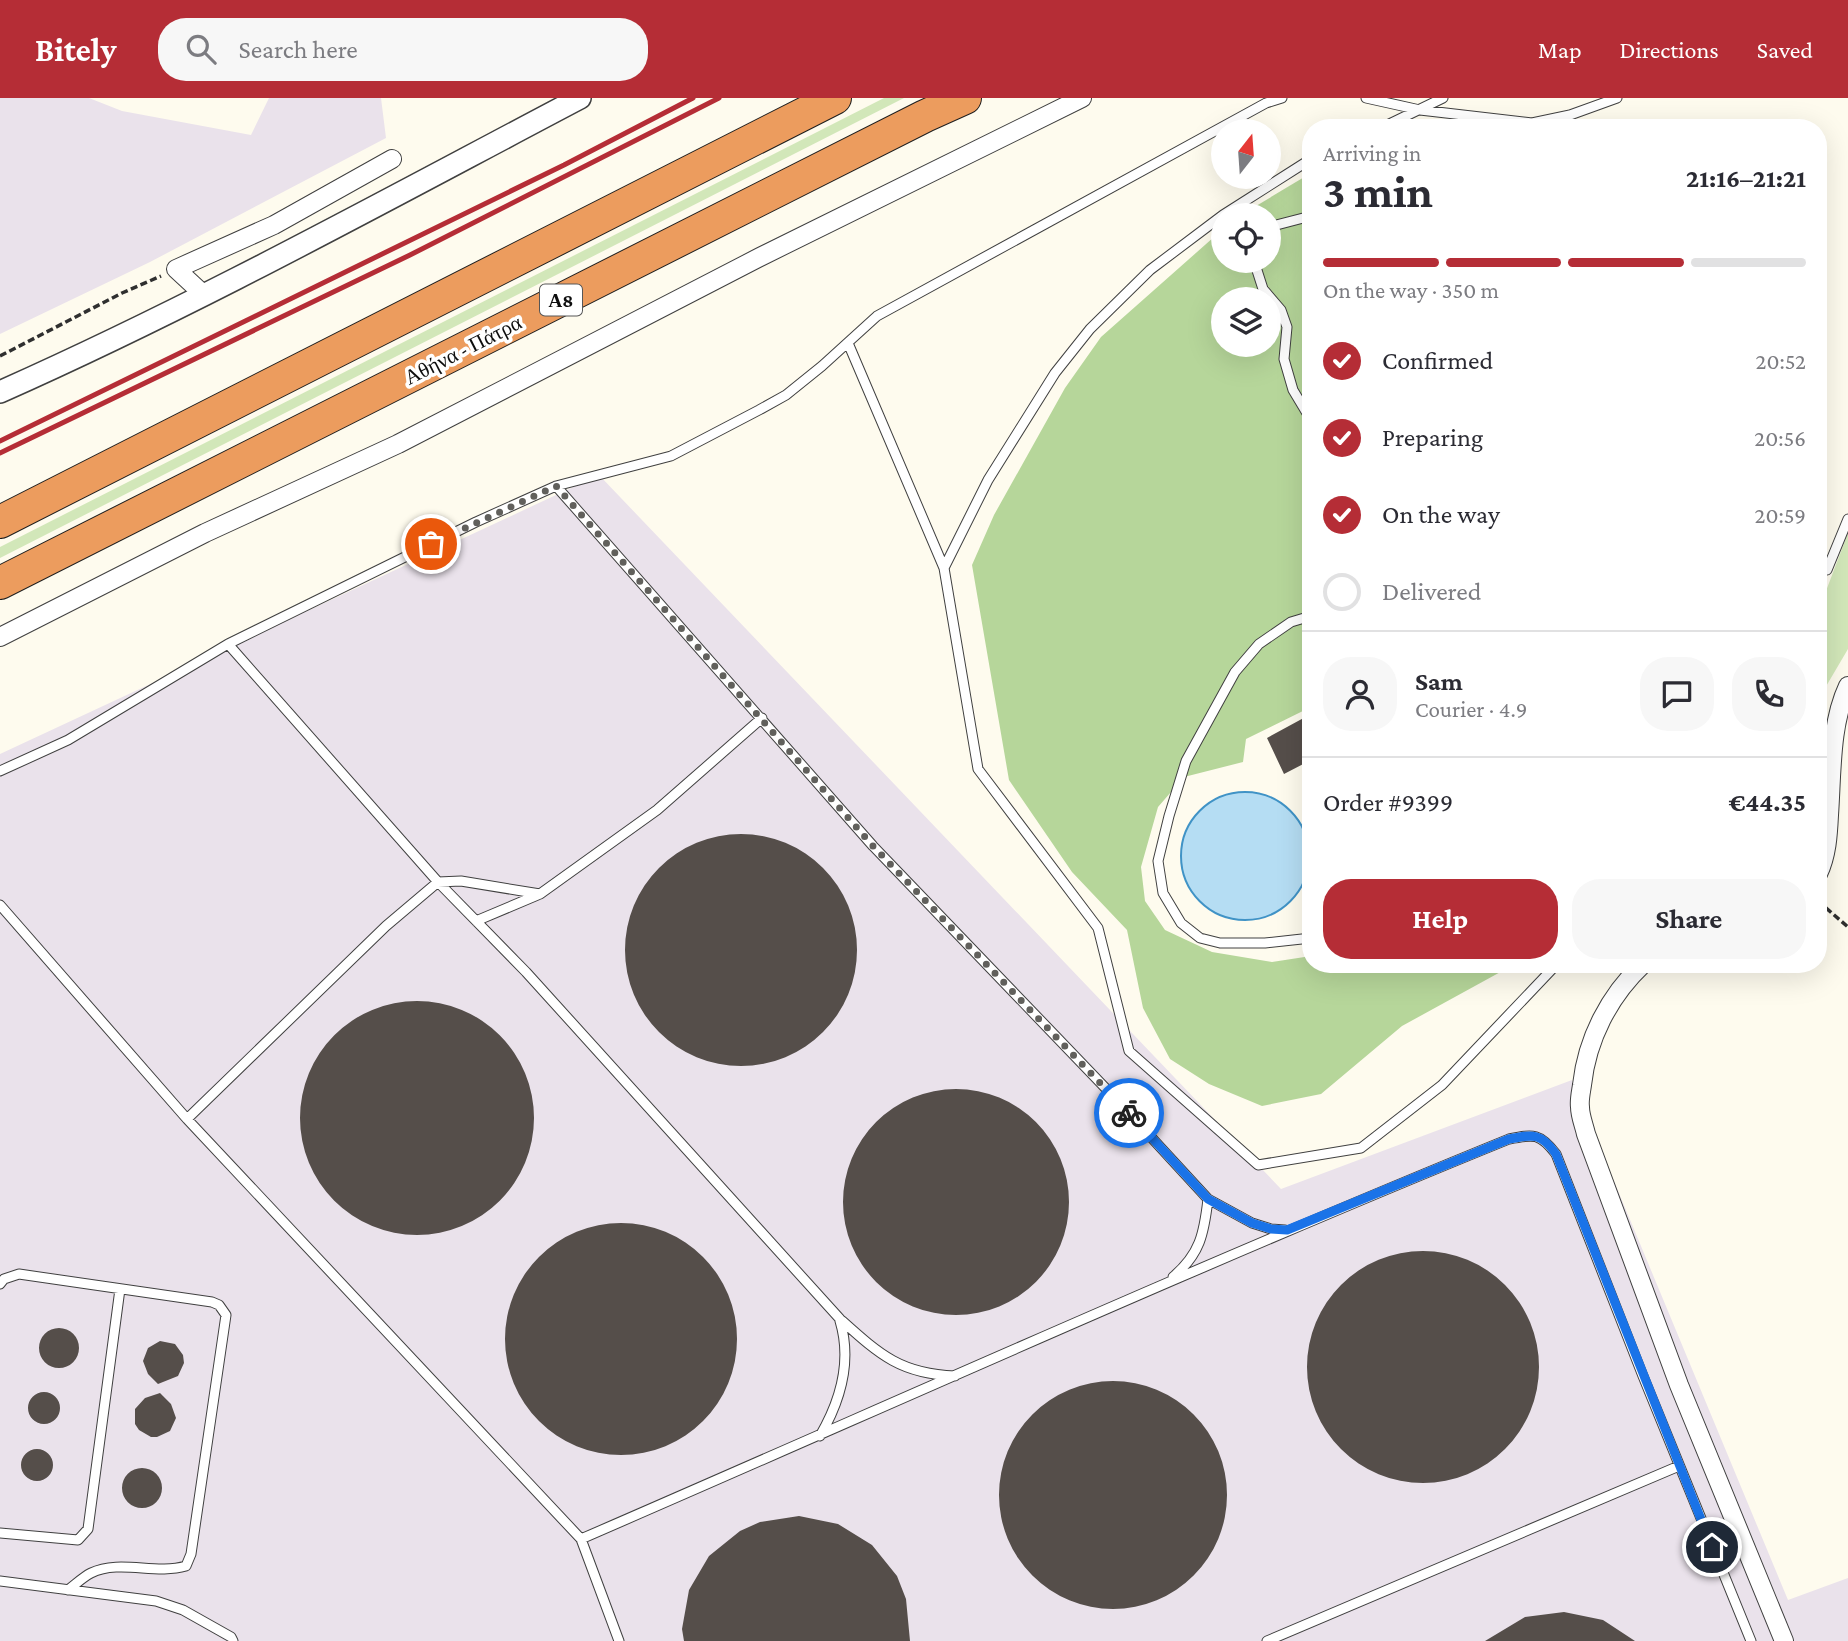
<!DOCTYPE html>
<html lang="en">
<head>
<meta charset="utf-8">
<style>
  :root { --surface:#fff; --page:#f7f7f7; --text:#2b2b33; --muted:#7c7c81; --line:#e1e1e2; --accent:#b52d36 }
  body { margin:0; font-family:"Crimson Pro",serif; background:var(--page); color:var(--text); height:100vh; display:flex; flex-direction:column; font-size:26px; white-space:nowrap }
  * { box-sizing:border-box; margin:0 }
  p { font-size:23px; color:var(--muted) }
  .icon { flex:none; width:38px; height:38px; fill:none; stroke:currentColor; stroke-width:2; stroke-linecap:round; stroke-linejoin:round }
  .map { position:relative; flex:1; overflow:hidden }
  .sheet { position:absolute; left:1302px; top:21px; width:525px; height:854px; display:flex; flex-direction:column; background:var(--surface); border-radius:28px; box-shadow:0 7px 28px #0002 }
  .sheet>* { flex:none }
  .needle { width:46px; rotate:17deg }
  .tools { position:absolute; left:1211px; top:21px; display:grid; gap:14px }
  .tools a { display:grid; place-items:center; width:70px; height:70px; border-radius:50%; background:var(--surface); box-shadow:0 7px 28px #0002; font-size:35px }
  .pin { position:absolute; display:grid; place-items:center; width:60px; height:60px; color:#fff; margin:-30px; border:4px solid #fff; border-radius:50%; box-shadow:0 2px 7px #0007 }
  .courier { position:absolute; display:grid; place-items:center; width:70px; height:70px; margin:-35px; border:5px solid #1a73e8; border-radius:50%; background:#fff; color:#222; box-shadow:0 2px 9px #0007 }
  .summary em { font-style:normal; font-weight:700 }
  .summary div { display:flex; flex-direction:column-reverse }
  .summary { display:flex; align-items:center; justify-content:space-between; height:119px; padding:0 21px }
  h1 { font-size:46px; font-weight:700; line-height:52px }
  .bar { display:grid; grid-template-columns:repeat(4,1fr); gap:10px 7px; align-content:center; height:84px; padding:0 21px }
  .bar i { height:9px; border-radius:5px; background:var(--line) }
  .bar .active { background:var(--accent) }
  .bar p { grid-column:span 4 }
  .line { display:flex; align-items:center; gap:18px; padding:0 21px; border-top:2px solid var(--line) }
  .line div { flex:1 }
  .round { display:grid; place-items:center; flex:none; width:74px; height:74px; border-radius:28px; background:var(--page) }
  ol { padding:0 21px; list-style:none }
  li { display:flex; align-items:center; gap:21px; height:77px }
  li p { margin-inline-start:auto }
  li .icon { padding:7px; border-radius:50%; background:var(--accent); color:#fff; stroke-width:4 }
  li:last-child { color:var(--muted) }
  li i { width:38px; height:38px; border:4px solid var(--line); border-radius:50% }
  .cta { display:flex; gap:14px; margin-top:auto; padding:14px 21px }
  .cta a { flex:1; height:80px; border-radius:28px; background:var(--accent); color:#fff; font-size:28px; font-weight:700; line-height:80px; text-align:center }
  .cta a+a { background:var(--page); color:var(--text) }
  header { display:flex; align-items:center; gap:42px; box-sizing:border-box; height:98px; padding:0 35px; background:var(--accent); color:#fff }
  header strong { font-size:33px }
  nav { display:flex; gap:38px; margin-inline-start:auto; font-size:24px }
  .search { width:490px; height:63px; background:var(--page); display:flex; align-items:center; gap:18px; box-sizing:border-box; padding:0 24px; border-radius:28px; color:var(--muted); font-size:26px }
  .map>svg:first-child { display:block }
  .industrial { fill:#eae2eb }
  .green { fill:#d2e7b9 }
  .forest { fill:#b6d69a; fill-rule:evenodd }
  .water { fill:#b5ddf3; stroke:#4093c6; stroke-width:2 }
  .building { fill:#554e4a }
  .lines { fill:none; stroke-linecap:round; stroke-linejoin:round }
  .service-casing { stroke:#404040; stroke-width:11 }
  .minor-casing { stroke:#404040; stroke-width:20 }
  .tertiary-casing { stroke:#404040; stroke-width:24 }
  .motorway-casing { stroke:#1e1e1e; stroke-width:34 }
  .path { stroke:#2f2f2f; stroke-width:3.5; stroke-dasharray:7 3.5; stroke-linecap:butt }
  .service { stroke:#fff; stroke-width:9 }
  .minor { stroke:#fff; stroke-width:18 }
  .tertiary { stroke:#fff; stroke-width:21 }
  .motorway { stroke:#ec9c5e; stroke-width:32 }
  .rail { stroke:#b52d36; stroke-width:5 }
  .done { stroke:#61605c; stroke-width:7; stroke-dasharray:0 12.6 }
  .route { stroke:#1a73e8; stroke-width:9 }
  .labels { text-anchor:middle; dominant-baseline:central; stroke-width:7; stroke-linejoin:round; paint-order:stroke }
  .shield { fill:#fff; stroke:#565656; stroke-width:2 }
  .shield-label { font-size:19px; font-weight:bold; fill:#0d0d0d }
  .street-label { font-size:21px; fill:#0d0d0d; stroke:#fff }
</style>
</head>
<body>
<header>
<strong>Bitely</strong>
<div class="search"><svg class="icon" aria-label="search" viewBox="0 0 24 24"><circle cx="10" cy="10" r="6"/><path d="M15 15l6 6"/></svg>Search here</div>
<nav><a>Map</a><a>Directions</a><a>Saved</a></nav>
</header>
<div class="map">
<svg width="1848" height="1543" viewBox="0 0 1848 1543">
  <rect width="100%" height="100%" fill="#fefbee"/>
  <path class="industrial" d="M 0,0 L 89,0 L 122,13 L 251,37 L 269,0 L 381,0 L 386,40 L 150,164 L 0,236 Z
    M 599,377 L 1281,1091 L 1572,982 L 1788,1502 L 1848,1480 L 1848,1543 L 0,1543 L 0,656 Z"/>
  <path class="green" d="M 884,0 L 904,0 L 0,460 L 0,449 Z
    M 1848,435 L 1848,551 L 1818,602 L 1818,514 Z"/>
  <path class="forest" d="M 1311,75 L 1311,609 L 1246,641 L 1243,664 L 1184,679 L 1158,709 L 1141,769 L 1145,803 L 1165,832 L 1212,854 L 1272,864 L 1311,858 L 1311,866 L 1515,866 L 1402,928 L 1321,996 L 1262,1008 L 1209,986 L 1170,961 L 1143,910 L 1127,832 L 1072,774 L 1009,682 L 972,467 L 994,417 L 1065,290 L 1101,239 L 1223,131 L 1223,163 L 1269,163 L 1269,117 L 1241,117 ZM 1223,201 L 1269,201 L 1269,247 L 1223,247 Z"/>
  <path class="water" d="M1181 758a64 64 0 1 1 128 0a64 64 0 1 1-128 0Z"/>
  <path class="building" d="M 1311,616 L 1311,662 L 1284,676 L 1267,640 Z
    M625 852a116 116 0 1 1 232 0a116 116 0 1 1-232 0Z
    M300 1020a117 117 0 1 1 234 0a117 117 0 1 1-234 0Z
    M843 1104a113 113 0 1 1 226 0a113 113 0 1 1-226 0Z
    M505 1241a116 116 0 1 1 232 0a116 116 0 1 1-232 0Z
    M1307 1269a116 116 0 1 1 232 0a116 116 0 1 1-232 0Z
    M39 1250a20 20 0 1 1 40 0a20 20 0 1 1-40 0Z
    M 160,1243 L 175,1246 L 183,1257 L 184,1265 L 178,1278 L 158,1286 L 148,1276 L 143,1263 L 148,1250 Z
    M999 1397a114 114 0 1 1 228 0a114 114 0 1 1-228 0Z
    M28 1310a16 16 0 1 1 32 0a16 16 0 1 1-32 0Z
    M 160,1295 L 171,1306 L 176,1320 L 170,1333 L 157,1339 L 151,1339 L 139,1332 L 135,1326 L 135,1311 L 145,1300 Z
    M21 1367a16 16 0 1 1 32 0a16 16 0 1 1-32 0Z
    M122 1390a20 20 0 1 1 40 0a20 20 0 1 1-40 0Z
    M 799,1418 L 838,1426 L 872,1447 L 897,1478 L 906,1501 L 910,1543 L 684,1543 L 682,1531 L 689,1492 L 709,1458 L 740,1433 L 760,1424 Z
    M 1564,1514 L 1603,1522 L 1635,1543 L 1485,1543 L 1525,1519 Z"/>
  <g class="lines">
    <defs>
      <path id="service" d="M 1366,0 L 1420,12 L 1532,25 L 1570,17 L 1617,0
        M 1381,30 L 1443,0
        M 1223,117 L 1311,61
        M 1269,129 L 1311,118
        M 1254,163 L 1263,191 L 1281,212 L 1287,229 L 1284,261 L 1293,292 L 1311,322
        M 848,245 L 944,470 L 978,671 L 1098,830 L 1129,953 L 1258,1067 L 1361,1050 L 1442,987 L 1557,866
        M 556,388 L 873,748 L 1115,1000 L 1208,1101 L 1252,1125 L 1271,1131 L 1285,1132
        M 944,470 L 988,382 L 1055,275 L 1090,231 L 1150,172 L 1223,117
        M 1827,472 L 1848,421
        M 1311,518 L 1291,524 L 1259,546 L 1235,574 L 1186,663 L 1169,718 L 1158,763 L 1163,795 L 1181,825 L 1200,840 L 1220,845 L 1265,845 L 1311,840
        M 228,546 L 438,784 L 526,874 L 840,1221 C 879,1256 900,1276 955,1278
        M 0,673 L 68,642 L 228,546 L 476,424 L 556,388 L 671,358 L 759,312 L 786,297 L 822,268 L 877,218 L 1266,5 L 1282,0
        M 0,807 L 187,1021 L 581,1441 L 619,1543
        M 476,823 L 540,796 L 657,712 L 762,620
        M 187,1021 L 386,828 L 438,784 L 461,783 L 540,796
        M 1173,1179 C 1200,1156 1204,1136 1208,1101
        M 0,1186 L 4,1181 L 19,1176 L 212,1204 L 219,1207 L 226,1217 L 191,1456 L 186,1468 C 155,1477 120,1461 91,1475 C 83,1479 76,1486 68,1492
        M 820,1338 C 841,1302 852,1263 840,1223
        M 0,1435 L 78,1442 L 88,1431 L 120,1191
        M 581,1441 C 890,1307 1197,1168 1509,1041 C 1534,1036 1540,1035 1556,1056 L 1643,1278 L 1751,1543
        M 0,1483 L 156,1503 L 183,1512 L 231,1539 L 233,1543
        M 1267,1543 L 1679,1368"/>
      <path id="minor" d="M 203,196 L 176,171 L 274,127 L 392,61
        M 0,539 L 205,435 L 398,346 L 760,159 L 1082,0
        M 1818,776 C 1827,757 1828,737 1829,717 C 1832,675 1830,626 1848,588
        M 1643,866 C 1609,898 1587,941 1582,987 C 1581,994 1579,1002 1580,1009 C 1580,1018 1584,1027 1586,1036 L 1679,1287 L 1784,1543"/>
      <path id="tertiary" d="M 0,294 C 198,206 388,101 580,0"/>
      <path id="motorway" d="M 0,424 L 835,0
        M 0,485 L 925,18 L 965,0"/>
    </defs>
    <use href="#service" class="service-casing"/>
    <use href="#minor" class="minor-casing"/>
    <use href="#tertiary" class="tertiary-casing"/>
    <use href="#motorway" class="motorway-casing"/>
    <path class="path" d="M 0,258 L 122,195 L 161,178
      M 1818,803 L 1848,829"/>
    <use href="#service" class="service"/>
    <use href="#minor" class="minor"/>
    <use href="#tertiary" class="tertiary"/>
    <use href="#motorway" class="motorway"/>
    <path class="rail" d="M 0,343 L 564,67 L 693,0
      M 0,355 L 410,157 L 719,0"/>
  </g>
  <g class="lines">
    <path class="done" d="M 431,446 L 556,388 L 873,748 L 1129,1015"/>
    <path class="route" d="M 1129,1015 L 1208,1101 L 1252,1125 L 1271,1131 L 1287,1132 L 1509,1041 C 1534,1036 1541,1035 1556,1056 L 1712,1449"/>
  </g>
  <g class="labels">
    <rect class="shield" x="540" y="186.5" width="42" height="31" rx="5"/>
    <g class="shield-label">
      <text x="561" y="202">Α8</text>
    </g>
    <g class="street-label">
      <text transform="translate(463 252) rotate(-27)">Αθήνα - Πάτρα</text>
    </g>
  </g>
</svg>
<div class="tools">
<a><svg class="needle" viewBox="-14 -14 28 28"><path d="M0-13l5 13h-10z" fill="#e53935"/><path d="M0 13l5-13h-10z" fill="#7c7c81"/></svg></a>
<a><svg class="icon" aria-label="locate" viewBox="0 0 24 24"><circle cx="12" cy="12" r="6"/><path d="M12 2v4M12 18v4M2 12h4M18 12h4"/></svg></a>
<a><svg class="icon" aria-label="layers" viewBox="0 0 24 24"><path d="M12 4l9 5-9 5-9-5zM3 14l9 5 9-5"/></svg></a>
</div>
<div class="pin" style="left:431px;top:446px;background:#ea580c"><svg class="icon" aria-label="bag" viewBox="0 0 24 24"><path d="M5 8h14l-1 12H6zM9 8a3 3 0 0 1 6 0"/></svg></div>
<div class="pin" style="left:1712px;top:1449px;background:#1f2937"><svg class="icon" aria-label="home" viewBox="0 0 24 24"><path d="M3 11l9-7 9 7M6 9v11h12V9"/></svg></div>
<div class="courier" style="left:1129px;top:1015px"><svg class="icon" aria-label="bike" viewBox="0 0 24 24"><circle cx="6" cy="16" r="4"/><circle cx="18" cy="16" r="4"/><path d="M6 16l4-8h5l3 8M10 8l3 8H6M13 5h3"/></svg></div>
<section class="sheet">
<div class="summary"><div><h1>3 min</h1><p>Arriving in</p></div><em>21:16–21:21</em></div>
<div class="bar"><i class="active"></i><i class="active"></i><i class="active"></i><i></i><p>On the way · 350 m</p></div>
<ol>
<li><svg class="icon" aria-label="check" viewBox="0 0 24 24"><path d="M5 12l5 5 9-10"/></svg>Confirmed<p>20:52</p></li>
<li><svg class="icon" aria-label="check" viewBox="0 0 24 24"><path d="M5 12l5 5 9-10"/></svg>Preparing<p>20:56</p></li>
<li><svg class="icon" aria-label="check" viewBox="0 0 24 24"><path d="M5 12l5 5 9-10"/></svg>On the way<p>20:59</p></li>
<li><i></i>Delivered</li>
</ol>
<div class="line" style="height:126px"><a class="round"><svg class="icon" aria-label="person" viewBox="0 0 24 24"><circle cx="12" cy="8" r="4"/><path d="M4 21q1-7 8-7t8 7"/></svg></a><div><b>Sam</b><p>Courier · 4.9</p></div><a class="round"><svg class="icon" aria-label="chat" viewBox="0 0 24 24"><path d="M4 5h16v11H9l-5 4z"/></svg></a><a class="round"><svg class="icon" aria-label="phone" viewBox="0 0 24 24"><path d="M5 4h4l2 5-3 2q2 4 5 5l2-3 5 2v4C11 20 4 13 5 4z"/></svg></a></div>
<div class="line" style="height:91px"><div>Order #9399</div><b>€44.35</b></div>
<div class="cta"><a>Help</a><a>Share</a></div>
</section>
</div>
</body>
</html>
